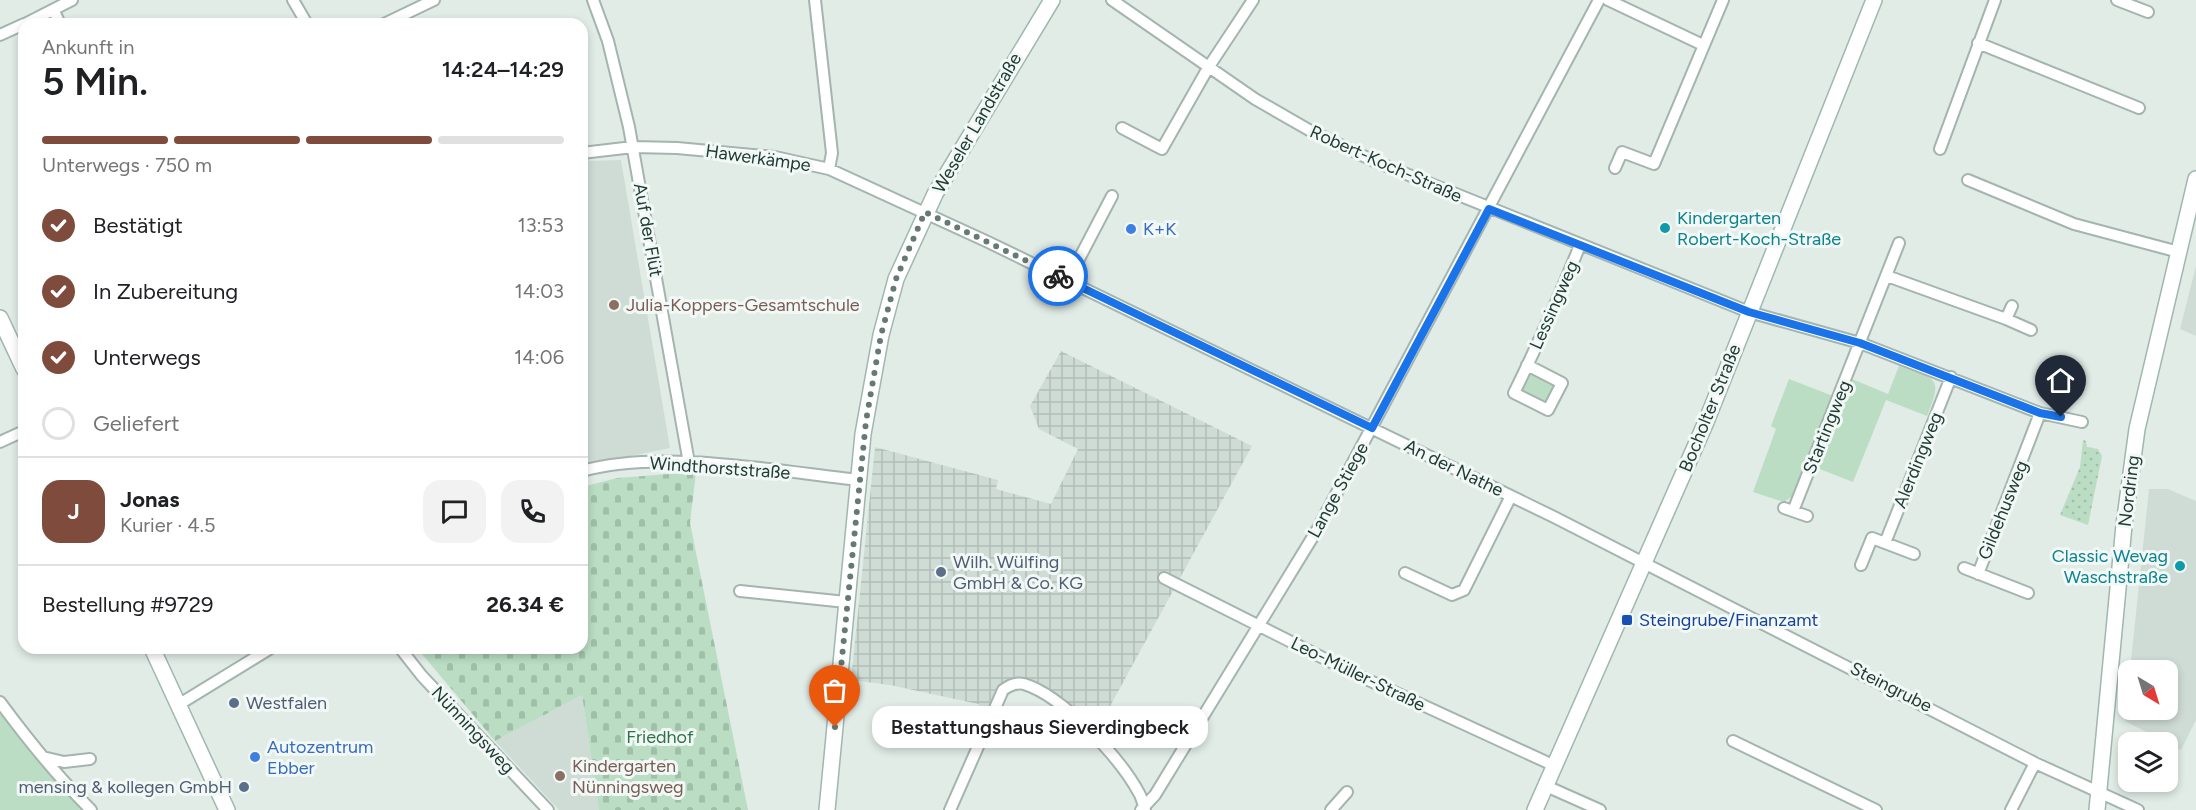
<!DOCTYPE html>
<html lang="de">
<head>
<meta charset="utf-8">
<style>
  :root { --surface:#fff; --page:#f2f2f2; --text:#202124; --muted:#757577; --line:#e0e0e0; --accent:#7e4b3c }
  body { margin:0; font-family:Figtree,sans-serif; background:var(--page); color:var(--text); height:100vh; display:flex; flex-direction:column; font-size:22px; white-space:nowrap }
  * { box-sizing:border-box; margin:0 }
  p { font-size:20px; color:var(--muted) }
  .icon { flex:none; width:33px; height:33px; fill:none; stroke:currentColor; stroke-width:2; stroke-linecap:round; stroke-linejoin:round }
  .map { position:relative; flex:1; overflow:hidden }
  .side { position:absolute; left:18px; top:18px; width:570px; height:636px; display:flex; flex-direction:column; background:var(--surface); border-radius:18px; box-shadow:0 3px 9px #0003 }
  .side>* { flex:none }
  .needle { width:39px; rotate:142deg }
  .tools { position:absolute; left:2118px; top:660px; display:grid; gap:12px }
  .tools a { display:grid; place-items:center; width:60px; height:60px; border-radius:12px; background:var(--surface); box-shadow:0 3px 9px #0003; font-size:30px }
  .pin { position:absolute; display:grid; place-items:center; width:51px; height:51px; color:#fff; margin:-62px -26px; border-radius:50% 50% 50% 0; rotate:-45deg; box-shadow:0 0 6px #0007 }
  .pin .icon { rotate:45deg }
  .courier { position:absolute; display:grid; place-items:center; width:60px; height:60px; margin:-30px; border:4px solid #1a73e8; border-radius:50%; background:#fff; color:#222; box-shadow:0 2px 8px #0007 }
  .bubble { position:absolute; height:42px; border-radius:18px; background:var(--surface); box-shadow:0 3px 9px #0003; font-size:20px; font-weight:600; line-height:42px; text-align:center }
  .headline em { font-style:normal; font-weight:600 }
  .headline div { display:flex; flex-direction:column-reverse }
  .headline { display:flex; align-items:center; justify-content:space-between; height:102px; padding:0 24px }
  h1 { font-size:39px; font-weight:600; line-height:45px }
  .bar { display:grid; grid-template-columns:repeat(4,1fr); gap:9px 6px; align-content:center; height:72px; padding:0 24px }
  .bar i { height:8px; border-radius:4px; background:var(--line) }
  .bar .current { background:var(--accent) }
  .bar p { grid-column:span 4 }
  .line { display:flex; align-items:center; gap:15px; padding:0 24px; border-top:2px solid var(--line) }
  .line div { flex:1 }
  .round { display:grid; place-items:center; flex:none; width:63px; height:63px; border-radius:18px; background:var(--page) }
  ol { padding:0 24px; list-style:none }
  li { display:flex; align-items:center; gap:18px; height:66px }
  li p { margin-inline-start:auto }
  li .icon { padding:6px; border-radius:50%; background:var(--accent); color:#fff; stroke-width:4 }
  li:last-child { color:var(--muted) }
  li i { width:33px; height:33px; border:3px solid var(--line); border-radius:50% }
  .map>svg:first-child { display:block }
  .built { fill:#cfdcd6 }
  .industrial { fill:url(#industrial-grid) }
  .green { fill:#baddc3 }
  .cemetery { fill:url(#cemetery-stones) }
  .park { fill:url(#park-dots) }
  .lines { fill:none; stroke-linecap:round; stroke-linejoin:round }
  .street-casing { stroke:#a4b4ae; stroke-width:14 }
  .secondary-casing { stroke:#9fb7af; stroke-width:18 }
  .street { stroke:#fff; stroke-width:10 }
  .secondary { stroke:#fff; stroke-width:15 }
  .done { stroke:#647a73; stroke-width:6; stroke-dasharray:0 10.8 }
  .route { stroke:#1a73e8; stroke-width:8 }
  .culture-dot { fill:#0f9aa8; stroke:#f2f8f5; stroke-width:2 }
  .shop-dot { fill:#3f7fe0; stroke:#f2f8f5; stroke-width:2 }
  .education-dot { fill:#8d6e63; stroke:#f2f8f5; stroke-width:2 }
  .service-dot { fill:#5c6f8a; stroke:#f2f8f5; stroke-width:2 }
  .transit-dot { fill:#1a4fb4; stroke:#f2f8f5; stroke-width:2 }
  .labels { text-anchor:middle; dominant-baseline:central; stroke-width:6; stroke-linejoin:round; paint-order:stroke }
  .street-label { font-size:18px; fill:#213c35; stroke:#f2f8f5 }
  .culture-label { font-size:18px; fill:#0d838f; stroke:#f2f8f5; text-anchor:start }
  .shop-label { font-size:18px; fill:#366cbe; stroke:#f2f8f5; text-anchor:start }
  .education-label { font-size:18px; fill:#785e54; stroke:#f2f8f5; text-anchor:start }
  .service-label { font-size:18px; fill:#4e5e75; stroke:#f2f8f5; text-anchor:start }
  .transit-label { font-size:18px; fill:#164399; stroke:#f2f8f5; text-anchor:start }
  .park-label { font-size:18px; fill:#2c7347; stroke:#f2f8f5 }
</style>
</head>
<body>
<div class="map">
<svg width="2196" height="810" viewBox="0 0 2196 810">
  <defs>
    <pattern id="industrial-grid" width="8" height="8" patternUnits="userSpaceOnUse" patternTransform="scale(1.5)"><rect width="8" height="8" fill="#cfdcd6"/><path d="M0 4h8M4 0v8" fill="none" stroke="#b1beb8"/></pattern>
    <pattern id="cemetery-stones" width="16" height="16" patternUnits="userSpaceOnUse" patternTransform="scale(1.5)"><rect width="16" height="16" fill="#baddc3"/><path d="M2 7V4a2 2 0 0 1 4 0v3zM10 15v-3a2 2 0 0 1 4 0v3z" fill="#a0bfa8"/></pattern>
    <pattern id="park-dots" width="8" height="8" patternUnits="userSpaceOnUse" patternTransform="scale(1.5)"><rect width="8" height="8" fill="#baddc3"/><path d="M2 2h.1M6 6h.1" fill="none" stroke="#a0bfa8" stroke-width="1.8" stroke-linecap="round"/></pattern>
  </defs>
  <rect width="100%" height="100%" fill="#e1ece7"/>
  <path class="built" d="M 621,160 L 670,448 L 582,466 L 582,161 Z
    M 2196,266 L 2196,336 L 2180,329 Z
    M 2149,489 L 2168,489 L 2196,501 L 2196,720 L 2181,750 L 2125,721 L 2128,683 L 2128,710 L 2168,710 L 2168,670 L 2130,670 Z
    M 582,695 L 599,810 L 559,810 L 495,741 Z"/>
  <path class="industrial" d="M 1061,351 L 1252,446 L 1096,732 L 1050,691 L 1022,677 L 1005,681 L 997,687 L 985,714 L 984,708 L 978,704 L 890,685 L 851,680 L 875,447 L 998,480 L 996,489 L 1051,504 L 1078,449 L 1039,429 L 1030,406 Z"/>
  <path class="green" d="M 1899,366 C 1937,380 1943,376 1927,416 L 1886,400 L 1853,482 L 1817,468 L 1852,379 L 1888,394 Z
    M 1531,372 L 1556,385 L 1547,404 L 1521,391 Z
    M 1789,379 L 1833,396 L 1794,495 L 1784,502 L 1753,492 L 1776,429 L 1771,426 Z
    M 0,707 L 86,810 L 0,810 Z"/>
  <path class="cemetery" d="M 696,472 L 690,523 L 748,810 L 599,810 L 582,695 L 495,741 L 417,648 L 582,648 L 582,487 L 617,478 Z"/>
  <path class="park" d="M 2083,440 L 2086,441 L 2087,447 L 2098,449 L 2102,456 L 2088,525 L 2060,515 L 2080,467 Z"/>
  <g class="lines">
    <defs>
      <path id="street" d="M 293,0 L 307,24
        M 593,0 L 608,41 L 629,127 L 689,463
        M 815,0 L 832,153 L 829,169
        M 1112,0 L 1255,99 L 1309,130 L 1374,161 L 1749,312 L 1860,343 L 2040,413 L 2082,422
        M 1608,0 L 1703,45
        M 2117,0 L 2148,12
        M 54,11 L 60,24
        M 25,24 L 72,0
        M 384,24 L 434,0
        M 0,35 L 24,24
        M 1978,43 L 2139,108
        M 1122,128 L 1162,149 L 1208,68 L 1253,0
        M 1940,149 L 1995,0
        M 582,153 L 633,147 L 677,148 L 775,157 L 829,169 L 988,242 L 1554,517 L 2035,763 L 2138,810
        M 1615,168 L 1622,152 L 1654,164 L 1723,0
        M 1968,180 L 2074,224 L 2179,252
        M 1887,276 L 2006,319
        M 1068,280 L 1112,196
        M 2012,306 L 2006,319 L 2031,330
        M 1527,365 L 1562,383 L 1548,410 L 1514,393 C 1538,344 1560,295 1580,245
        M 0,442 L 24,431
        M 582,471 C 661,449 777,471 859,480
        M 1784,508 L 1807,516
        M 1793,511 L 1899,243
        M 1885,543 L 1951,377
        M 1861,565 L 1872,538 L 1914,554
        M 1964,568 L 2028,593
        M 1405,573 L 1452,595 L 1464,590 L 1511,496
        M 1978,574 L 2040,413
        M 1164,578 L 1353,673 L 1555,766
        M 740,591 L 846,602
        M 400,648 L 422,676 L 548,810
        M 0,702 C 28,740 58,777 91,810
        M 178,705 L 271,648
        M 1733,741 L 1876,810
        M 47,758 L 64,762 L 90,759
        M 1546,786 L 1600,810
        M 950,810 L 1003,690 C 1010,685 1016,682 1024,684 C 1063,696 1120,758 1139,793 C 1142,798 1143,804 1145,810
        M 1141,810 L 1155,795 L 1317,530 L 1599,0
        M 1331,810 L 1347,792
        M 2011,810 L 2035,763"/>
      <path id="secondary" d="M 0,318 L 24,369
        M 152,648 L 227,810
        M 827,810 L 863,434 L 881,335 L 896,279 L 935,194 L 1052,0
        M 1535,810 L 1706,422 L 1874,0
        M 2097,810 L 2124,525 L 2137,429 L 2196,179"/>
    </defs>
    <use href="#street" class="street-casing"/>
    <use href="#secondary" class="secondary-casing"/>
    <use href="#street" class="street"/>
    <use href="#secondary" class="secondary"/>
  </g>
  <g class="lines">
    <path class="done" d="M 835,727 L 866,421 L 881,335 L 896,279 L 925,212 L 1058,276"/>
    <path class="route" d="M 1058,276 L 1372,428 L 1489,209 L 1749,312 L 1860,343 L 2040,413 L 2061,417"/>
  </g>
  <g class="culture-dot">
    <circle cx="1665" cy="228" r="6"/>
    <circle cx="2180" cy="566" r="6"/>
  </g>
  <g class="shop-dot">
    <circle cx="1131" cy="229" r="6"/>
    <circle cx="255" cy="757" r="6"/>
  </g>
  <g class="education-dot">
    <circle cx="614" cy="305" r="6"/>
    <circle cx="560" cy="776" r="6"/>
  </g>
  <g class="service-dot">
    <circle cx="941" cy="572" r="6"/>
    <circle cx="234" cy="703" r="6"/>
    <circle cx="244" cy="787" r="6"/>
  </g>
  <rect class="transit-dot" x="1621" y="614" width="12" height="12" rx="3"/>
  <g class="labels">
    <g class="street-label">
      <text transform="translate(977 123) rotate(-60)">Weseler Landstraße</text>
      <text transform="translate(758 158) rotate(8)">Hawerkämpe</text>
      <text transform="translate(1386 164) rotate(24)">Robert-Koch-Straße</text>
      <text transform="translate(648 230) rotate(80)">Auf der Flüt</text>
      <text transform="translate(1554 305) rotate(-66)">Lessingweg</text>
      <text transform="translate(1710 408) rotate(-68)">Bocholter Straße</text>
      <text transform="translate(1827 427) rotate(-68)">Startingweg</text>
      <text transform="translate(1918 460) rotate(-68)">Alerdingweg</text>
      <text transform="translate(720 468) rotate(4)">Windthorststraße</text>
      <text transform="translate(1454 468) rotate(26)">An der Nathe</text>
      <text transform="translate(1338 490) rotate(-61)">Lange Stiege</text>
      <text transform="translate(2129 491) rotate(-83)">Nordring</text>
      <text transform="translate(2003 510) rotate(-68)">Gildehusweg</text>
      <text transform="translate(1358 674) rotate(26)">Leo-Müller-Straße</text>
      <text transform="translate(1891 687) rotate(27)">Steingrube</text>
      <text transform="translate(473 730) rotate(47)">Nünningsweg</text>
    </g>
    <g class="culture-label">
      <text x="1677" y="218">Kindergarten<tspan x="1677" dy="21">Robert-Koch-Straße</tspan></text>
      <text x="2168" y="556" text-anchor="end">Classic Wevag<tspan x="2168" dy="21">Waschstraße</tspan></text>
    </g>
    <g class="shop-label">
      <text x="1143" y="229">K+K</text>
      <text x="267" y="747">Autozentrum<tspan x="267" dy="21">Ebber</tspan></text>
    </g>
    <g class="education-label">
      <text x="626" y="305">Julia-Koppers-Gesamtschule</text>
      <text x="572" y="766">Kindergarten<tspan x="572" dy="21">Nünningsweg</tspan></text>
    </g>
    <g class="service-label">
      <text x="953" y="562">Wilh. Wülfing<tspan x="953" dy="21">GmbH &amp; Co. KG</tspan></text>
      <text x="246" y="703">Westfalen</text>
      <text x="232" y="787" text-anchor="end">mensing &amp; kollegen GmbH</text>
    </g>
    <g class="transit-label">
      <text x="1639" y="620">Steingrube/Finanzamt</text>
    </g>
    <g class="park-label">
      <text x="660" y="737">Friedhof</text>
    </g>
  </g>
</svg>
<div class="tools">
<a><svg class="needle" viewBox="-14 -14 28 28"><path d="M0-13l5 13h-10z" fill="#e53935"/><path d="M0 13l5-13h-10z" fill="#757577"/></svg></a>
<a><svg class="icon" aria-label="layers" viewBox="0 0 24 24"><path d="M12 4l9 5-9 5-9-5zM3 14l9 5 9-5"/></svg></a>
</div>
<div class="pin" style="left:835px;top:727px;background:#ea580c"><svg class="icon" aria-label="bag" viewBox="0 0 24 24"><path d="M5 8h14l-1 12H6zM9 8a3 3 0 0 1 6 0"/></svg></div>
<div class="pin" style="left:2061px;top:417px;background:#1f2937"><svg class="icon" aria-label="home" viewBox="0 0 24 24"><path d="M3 11l9-7 9 7M6 9v11h12V9"/></svg></div>
<div class="courier" style="left:1058px;top:276px"><svg class="icon" aria-label="bike" viewBox="0 0 24 24"><circle cx="6" cy="16" r="4"/><circle cx="18" cy="16" r="4"/><path d="M6 16l4-8h5l3 8M10 8l3 8H6M13 5h3"/></svg></div>
<div class="bubble" style="left:872px;top:706px;width:336px">Bestattungshaus Sieverdingbeck</div>
<section class="side">
<div class="headline"><div><h1>5 Min.</h1><p>Ankunft in</p></div><em>14:24–14:29</em></div>
<div class="bar"><i class="current"></i><i class="current"></i><i class="current"></i><i></i><p>Unterwegs · 750 m</p></div>
<ol>
<li><svg class="icon" aria-label="check" viewBox="0 0 24 24"><path d="M5 12l5 5 9-10"/></svg>Bestätigt<p>13:53</p></li>
<li><svg class="icon" aria-label="check" viewBox="0 0 24 24"><path d="M5 12l5 5 9-10"/></svg>In Zubereitung<p>14:03</p></li>
<li><svg class="icon" aria-label="check" viewBox="0 0 24 24"><path d="M5 12l5 5 9-10"/></svg>Unterwegs<p>14:06</p></li>
<li><i></i>Geliefert</li>
</ol>
<div class="line" style="height:108px"><b class="round" style="background:var(--accent);color:#fff">J</b><div><b>Jonas</b><p>Kurier · 4.5</p></div><a class="round"><svg class="icon" aria-label="chat" viewBox="0 0 24 24"><path d="M4 5h16v11H9l-5 4z"/></svg></a><a class="round"><svg class="icon" aria-label="phone" viewBox="0 0 24 24"><path d="M5 4h4l2 5-3 2q2 4 5 5l2-3 5 2v4C11 20 4 13 5 4z"/></svg></a></div>
<div class="line" style="height:78px"><div>Bestellung #9729</div><b>26.34 €</b></div>
</section>
</div>
</body>
</html>
